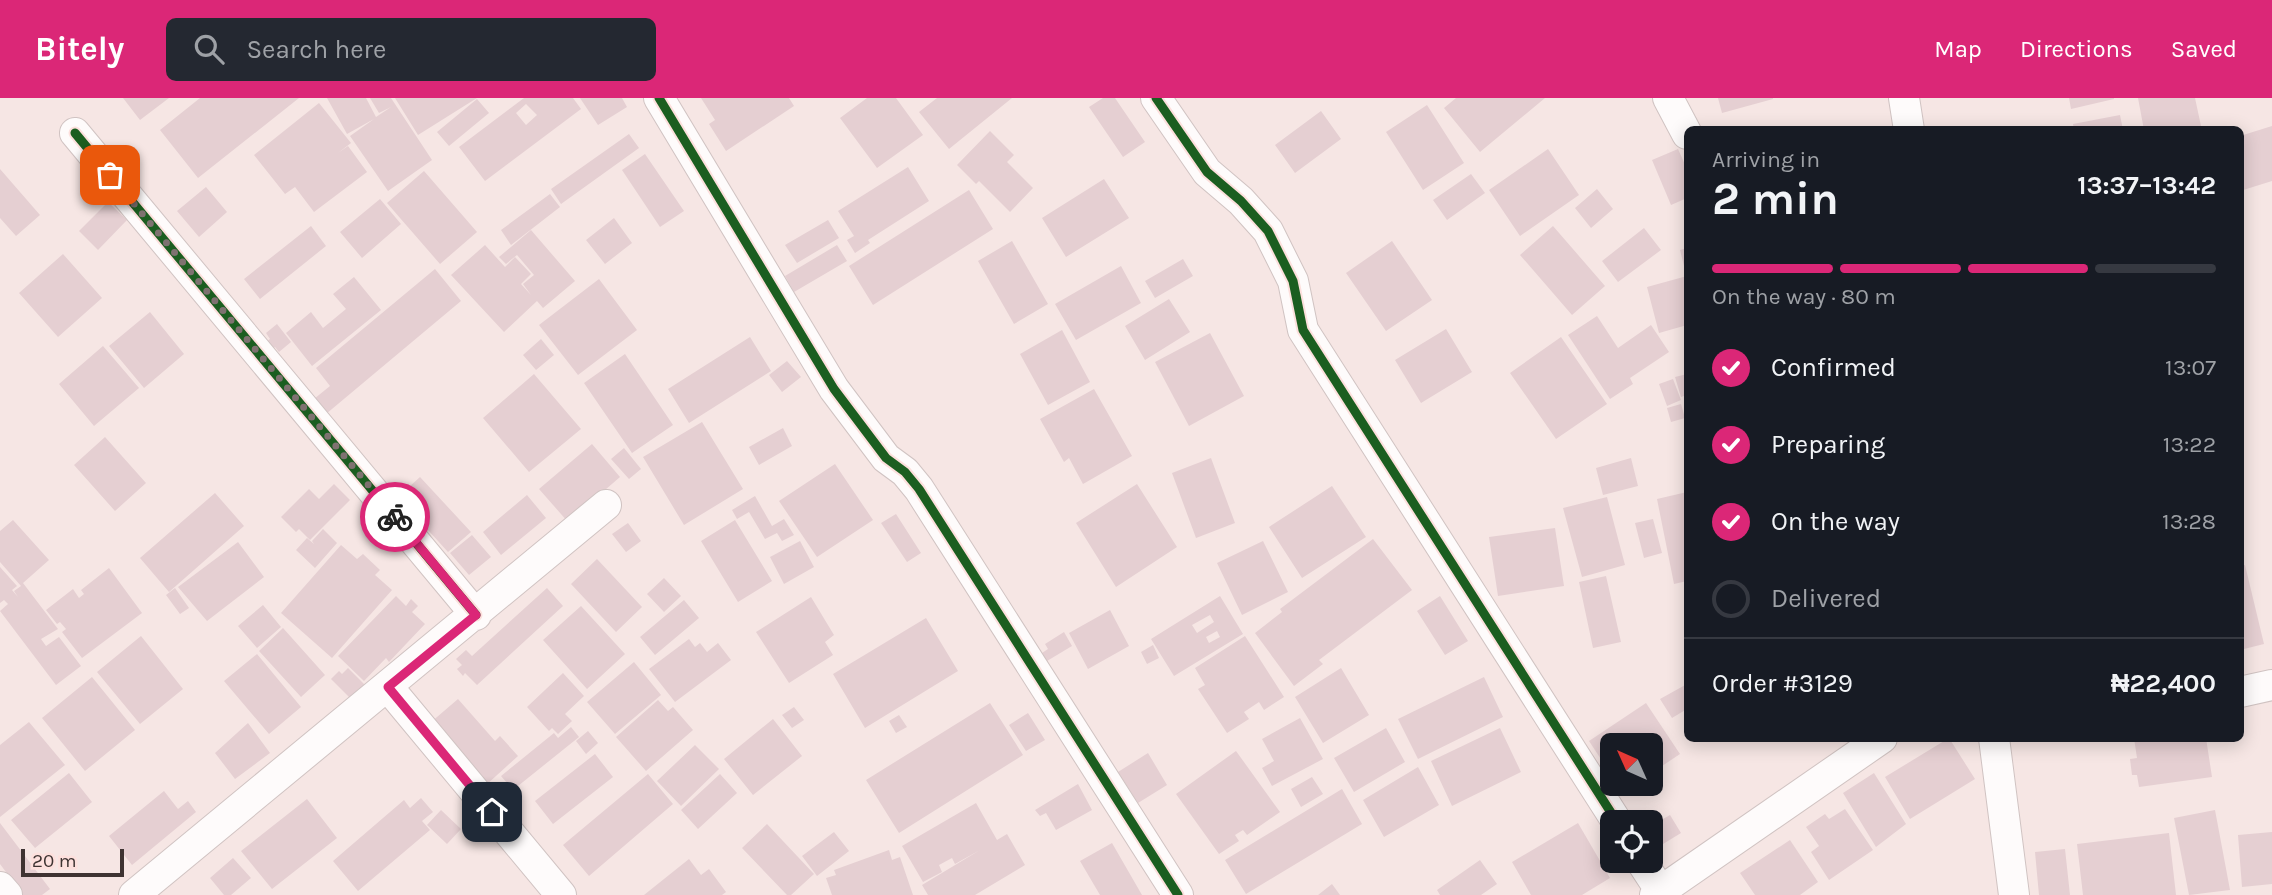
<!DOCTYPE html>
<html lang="en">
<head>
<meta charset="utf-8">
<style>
  :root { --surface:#171b24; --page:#242831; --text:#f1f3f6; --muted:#9ea1a6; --line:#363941; --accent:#db2777 }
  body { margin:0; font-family:Karla,sans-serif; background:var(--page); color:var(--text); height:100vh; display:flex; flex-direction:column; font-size:26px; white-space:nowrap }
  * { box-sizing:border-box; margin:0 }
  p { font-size:23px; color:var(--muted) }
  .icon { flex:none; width:38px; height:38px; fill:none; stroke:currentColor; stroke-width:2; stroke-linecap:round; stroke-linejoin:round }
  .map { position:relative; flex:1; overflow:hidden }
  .sheet { position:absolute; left:1684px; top:28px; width:560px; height:616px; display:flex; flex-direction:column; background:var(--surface); border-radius:10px; box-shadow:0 4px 18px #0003 }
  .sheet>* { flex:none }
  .needle { width:46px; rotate:315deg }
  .controls { position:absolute; left:1600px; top:635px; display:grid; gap:14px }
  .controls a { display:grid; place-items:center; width:63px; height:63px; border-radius:10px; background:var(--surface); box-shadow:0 4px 18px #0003; font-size:35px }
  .scale { position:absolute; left:21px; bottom:18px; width:103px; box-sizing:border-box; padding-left:7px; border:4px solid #3e3332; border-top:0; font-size:19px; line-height:24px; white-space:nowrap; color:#3e3332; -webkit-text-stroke:5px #fde0dd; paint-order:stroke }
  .pin { position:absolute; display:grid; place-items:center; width:60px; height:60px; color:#fff; margin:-30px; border-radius:14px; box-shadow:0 4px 10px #0006 }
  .courier { position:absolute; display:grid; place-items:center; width:70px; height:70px; margin:-35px; border:5px solid #db2777; border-radius:50%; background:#fff; color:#222; box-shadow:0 2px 9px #0007 }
  .summary em { font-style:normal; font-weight:700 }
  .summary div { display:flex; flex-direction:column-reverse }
  .summary { display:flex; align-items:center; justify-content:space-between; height:119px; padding:0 28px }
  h1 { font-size:46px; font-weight:700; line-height:52px }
  .bar { display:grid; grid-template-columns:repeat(4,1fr); gap:10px 7px; align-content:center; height:84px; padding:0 28px }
  .bar i { height:9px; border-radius:5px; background:var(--line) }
  .bar .current { background:var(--accent) }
  .bar p { grid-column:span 4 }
  .line { display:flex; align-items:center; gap:18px; padding:0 28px; border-top:2px solid var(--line) }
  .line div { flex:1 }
  ol { padding:0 28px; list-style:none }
  li { display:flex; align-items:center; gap:21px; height:77px }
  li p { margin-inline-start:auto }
  li .icon { padding:7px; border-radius:50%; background:var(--accent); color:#fff; stroke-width:4 }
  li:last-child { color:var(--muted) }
  li i { width:38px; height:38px; border:4px solid var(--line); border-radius:50% }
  header { display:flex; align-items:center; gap:42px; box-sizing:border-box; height:98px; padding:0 35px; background:var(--accent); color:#fff }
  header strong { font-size:33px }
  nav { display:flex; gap:38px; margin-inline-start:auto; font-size:24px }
  .search { width:490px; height:63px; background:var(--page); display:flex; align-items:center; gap:18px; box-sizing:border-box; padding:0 24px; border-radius:10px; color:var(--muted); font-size:26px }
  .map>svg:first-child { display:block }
  .building { fill:#e5cfd2; fill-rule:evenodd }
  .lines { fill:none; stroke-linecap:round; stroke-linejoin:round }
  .minor-casing { stroke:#d0c3c2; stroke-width:32 }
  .minor { stroke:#fefbfb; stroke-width:30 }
  .cycleway-casing { stroke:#fde0dd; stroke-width:13 }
  .cycleway { stroke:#1b5e20; stroke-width:9 }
  .done { stroke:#7e7270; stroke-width:7; stroke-dasharray:0 12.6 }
  .route { stroke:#db2777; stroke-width:9 }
</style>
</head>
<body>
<header>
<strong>Bitely</strong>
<div class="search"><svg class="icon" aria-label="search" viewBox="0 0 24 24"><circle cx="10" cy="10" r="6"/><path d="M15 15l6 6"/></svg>Search here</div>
<nav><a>Map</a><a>Directions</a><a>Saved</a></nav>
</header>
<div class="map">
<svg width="2272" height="797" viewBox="0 0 2272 797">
  <rect width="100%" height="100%" fill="#f6e6e4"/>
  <path class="building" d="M 123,0 L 169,0 L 140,22 Z
    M 200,0 L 299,0 L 198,80 L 160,32 Z
    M 327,0 L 366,0 L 376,19 L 391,9 L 379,15 L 370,0 L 391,0 L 432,62 L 388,93 L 350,38 L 374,21 L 347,36 Z
    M 395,0 L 477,0 L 418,37 Z
    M 524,0 L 573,0 L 581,11 L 485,83 L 459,49 ZM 526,6 L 537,17 L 526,27 L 516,15 Z
    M 580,0 L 622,0 L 627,9 L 598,27 Z
    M 701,0 L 789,0 L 794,8 L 726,53 L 709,26 L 715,22 Z
    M 867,0 L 896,0 L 923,37 L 877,70 L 840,20 Z
    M 937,0 L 1012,0 L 949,51 L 919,14 Z
    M 1103,0 L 1115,0 L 1145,44 L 1123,59 L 1089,9 Z
    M 1456,0 L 1545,0 L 1480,54 L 1444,10 Z
    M 1718,0 L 1773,0 L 1773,1 L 1722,15 Z
    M 2069,0 L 2114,0 L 2114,1 L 2071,11 Z
    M 2138,0 L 2195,0 L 2201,28 L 2144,32 Z
    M 477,1 L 489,15 L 449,48 L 437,34 Z
    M 319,5 L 351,45 L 338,55 L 348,48 L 367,74 L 314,114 L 295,89 L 285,96 L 254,57 Z
    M 1427,7 L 1464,65 L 1423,92 L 1386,34 Z
    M 1321,13 L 1341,41 L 1295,75 L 1275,47 Z
    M 2120,17 L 2123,32 L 2074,32 L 2073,26 Z
    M 2272,28 L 2272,83 L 2240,93 L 2240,38 Z
    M 990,33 L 1014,57 L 1007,64 L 1033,90 L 1010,114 L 979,83 L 976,86 L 957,67 Z
    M 629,36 L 639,50 L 561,106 L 551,91 Z
    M 1548,51 L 1579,97 L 1520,138 L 1489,92 Z
    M 1678,51 L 1687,71 L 1687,100 L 1671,107 L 1652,62 Z
    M 645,56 L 684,113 L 660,129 L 622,72 Z
    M 908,69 L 929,103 L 868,142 L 870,145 L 855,155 L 847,142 L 854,138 L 838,113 Z
    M 0,71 L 40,117 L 16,138 L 0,120 Z
    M 424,73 L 477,134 L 440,166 L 387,105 Z
    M 1471,76 L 1485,95 L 1447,122 L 1433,102 Z
    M 1104,81 L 1129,120 L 1066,159 L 1042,120 Z
    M 206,89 L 227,114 L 199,139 L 177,113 Z
    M 1597,91 L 1613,111 L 1591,130 L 1575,110 Z
    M 969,92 L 993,131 L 873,207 L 849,168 Z
    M 550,96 L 560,109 L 511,147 L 501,132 Z
    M 380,101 L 401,126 L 362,160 L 340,134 Z
    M 108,104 L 127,122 L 98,152 L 79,133 Z
    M 614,120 L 632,145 L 605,166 L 586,142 Z
    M 828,122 L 839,140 L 797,165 L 785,147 Z
    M 311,128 L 326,148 L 260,201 L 244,181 Z
    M 1553,128 L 1605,188 L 1572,217 L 1520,157 Z
    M 1644,130 L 1661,152 L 1618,184 L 1602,163 Z
    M 531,132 L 575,183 L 543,210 L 537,203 L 504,234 L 451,177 L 485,147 L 505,169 L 515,159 L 531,176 L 521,186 L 531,197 L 523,186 L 534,177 L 517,157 L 506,166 L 499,159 Z
    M 1012,143 L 1048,206 L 1014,226 L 978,163 Z
    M 1392,143 L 1432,202 L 1386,233 L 1346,175 Z
    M 837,147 L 847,163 L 794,194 L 785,178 Z
    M 1687,150 L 1687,176 L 1686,176 L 1680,152 Z
    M 63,156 L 102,200 L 58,239 L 19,195 Z
    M 1183,161 L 1193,178 L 1155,200 L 1145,183 Z
    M 1121,168 L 1141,205 L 1076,242 L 1055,206 Z
    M 435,171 L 461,203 L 326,316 L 314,301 L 330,288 L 316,270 Z
    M 1687,178 L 1687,227 L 1659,235 L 1647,189 Z
    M 354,179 L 381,212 L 312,268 L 286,235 L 311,214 L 323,230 L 346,211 L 333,196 Z
    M 599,181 L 637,232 L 578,277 L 539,227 Z
    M 1169,201 L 1190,234 L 1145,262 L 1125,228 Z
    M 150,214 L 184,256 L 144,290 L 109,248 Z
    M 1597,218 L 1618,250 L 1651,227 L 1669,254 L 1630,280 L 1633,286 L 1610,301 L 1568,237 Z
    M 277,226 L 291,244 L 279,254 L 275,249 L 269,254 L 263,246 L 270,241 L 266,235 Z
    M 1446,231 L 1472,274 L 1421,305 L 1395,262 Z
    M 1062,232 L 1090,284 L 1048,307 L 1020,256 Z
    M 1210,235 L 1244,298 L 1189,328 L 1155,264 Z
    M 750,239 L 771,273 L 689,325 L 668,291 Z
    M 1561,239 L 1607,306 L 1556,341 L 1510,275 Z
    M 541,241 L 554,257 L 536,272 L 523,257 Z
    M 103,248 L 139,290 L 94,328 L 59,286 Z
    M 625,256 L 673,327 L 632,355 L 584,285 Z
    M 787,263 L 801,279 L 782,294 L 769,277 Z
    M 534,276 L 581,331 L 529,374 L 483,320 Z
    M 1687,276 L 1687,297 L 1681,299 L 1675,279 Z
    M 1673,281 L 1681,302 L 1667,308 L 1659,286 Z
    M 1094,291 L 1132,358 L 1083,386 L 1069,360 L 1064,364 L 1040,321 Z
    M 1681,306 L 1685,320 L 1671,324 L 1667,310 Z
    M 702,324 L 743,391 L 684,427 L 643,359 Z
    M 783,330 L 792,348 L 759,367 L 749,349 Z
    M 105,339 L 146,385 L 115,413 L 74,367 Z
    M 592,346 L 620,379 L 568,424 L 539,391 Z
    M 624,350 L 641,371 L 629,381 L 611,361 Z
    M 1211,360 L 1235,425 L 1196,440 L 1172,375 Z
    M 1631,360 L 1638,388 L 1603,397 L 1596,370 Z
    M 835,366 L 873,422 L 817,459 L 779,403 Z
    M 420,379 L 471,434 L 448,454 L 398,399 Z
    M 334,386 L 350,402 L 310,442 L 299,431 L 296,434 L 281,419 L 309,391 L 319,401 Z
    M 1137,386 L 1177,449 L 1116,489 L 1076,425 Z
    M 1332,388 L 1366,439 L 1302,480 L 1269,429 Z
    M 1687,394 L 1687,483 L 1674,486 L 1657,401 Z
    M 215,395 L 244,428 L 169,494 L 140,460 Z
    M 527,397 L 546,420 L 501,457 L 483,434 Z
    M 755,398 L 772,428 L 784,421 L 794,437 L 782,443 L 777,435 L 765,441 L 749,414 L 737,421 L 732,412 Z
    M 1607,399 L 1625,467 L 1582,479 L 1563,410 Z
    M 896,416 L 921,455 L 907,464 L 881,425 Z
    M 1653,421 L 1662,455 L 1644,460 L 1635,425 Z
    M 13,422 L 49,462 L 23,485 L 58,531 L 41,541 L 46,548 L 59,539 L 81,568 L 56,587 L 0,513 L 8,506 L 4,502 L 0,505 L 0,469 L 17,488 L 12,492 L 18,499 L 14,493 L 21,488 L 0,464 L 0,433 Z
    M 735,422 L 772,483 L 738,504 L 701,443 Z
    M 628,425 L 641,443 L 626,454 L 612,436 Z
    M 1555,430 L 1564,488 L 1498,498 L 1489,439 Z
    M 323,431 L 337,445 L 315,470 L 296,452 L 307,440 L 314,446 L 312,443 Z
    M 472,437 L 491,459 L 469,477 L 450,455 Z
    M 1373,441 L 1412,492 L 1319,562 L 1323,566 L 1294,588 L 1255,535 L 1282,514 L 1280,511 Z
    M 800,443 L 814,469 L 784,486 L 770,459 Z
    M 1263,443 L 1288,494 L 1242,517 L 1217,465 Z
    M 238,444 L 264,479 L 207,523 L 178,489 Z
    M 341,447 L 357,461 L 363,456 L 380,472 L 375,477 L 392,492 L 332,560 L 281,515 Z
    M 597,461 L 642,509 L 616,534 L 571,486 Z
    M 2245,467 L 2264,546 L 2240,552 L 2240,468 Z
    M 109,470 L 142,515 L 82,560 L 62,534 L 66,531 L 60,524 L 57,526 L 46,512 L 73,491 L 79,500 L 84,496 L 81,492 Z
    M 1606,478 L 1621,544 L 1593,550 L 1579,484 Z
    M 664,480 L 681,498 L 664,514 L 647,496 Z
    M 175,490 L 189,510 L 180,516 L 166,497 Z
    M 547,490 L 563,508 L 477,587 L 465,575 L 463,578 L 457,571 L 462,567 L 456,561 L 466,552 L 472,558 Z
    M 396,498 L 406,508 L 411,501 L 418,508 L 412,514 L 425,526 L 389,564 L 386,560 L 364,583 L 338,558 Z
    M 1220,498 L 1243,536 L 1174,578 L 1151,541 ZM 1210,517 L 1214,524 L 1197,535 L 1192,527 ZM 1217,533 L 1220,539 L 1209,545 L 1206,539 Z
    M 1440,498 L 1468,543 L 1445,557 L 1417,513 Z
    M 811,499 L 834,537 L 825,544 L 833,557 L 789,585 L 756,534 Z
    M 684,502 L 699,520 L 655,557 L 640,539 Z
    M 263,507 L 281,529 L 257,550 L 238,528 Z
    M 581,508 L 625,556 L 587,591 L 543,542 Z
    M 1110,512 L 1129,548 L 1088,571 L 1069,535 Z
    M 926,520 L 958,573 L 865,630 L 833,576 Z
    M 283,530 L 325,577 L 301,599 L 259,553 Z
    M 1064,534 L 1072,548 L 1047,563 L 1042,555 L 1048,551 L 1045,546 Z
    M 141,538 L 183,591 L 140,626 L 97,574 Z
    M 1245,538 L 1284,599 L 1264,612 L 1259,604 L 1244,614 L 1249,621 L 1227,635 L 1198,591 L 1205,587 L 1195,570 Z
    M 689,541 L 695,549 L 700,545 L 707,554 L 718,545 L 731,562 L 675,604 L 649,571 Z
    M 1153,547 L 1159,560 L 1147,566 L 1141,554 Z
    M 257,556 L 301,609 L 269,636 L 224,583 Z
    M 634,564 L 661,597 L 615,636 L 587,604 Z
    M 348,570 L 368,590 L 354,604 L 331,581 L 339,573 L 342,576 Z
    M 1341,570 L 1369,617 L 1323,645 L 1295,599 Z
    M 563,575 L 584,598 L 565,616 L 572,623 L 558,636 L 552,630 L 549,633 L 527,609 Z
    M 92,579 L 135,632 L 85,673 L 42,620 Z
    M 1484,579 L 1503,619 L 1418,661 L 1398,621 Z
    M 1687,586 L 1687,611 L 1672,620 L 1660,601 Z
    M 458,601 L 495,643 L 500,638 L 518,658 L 485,688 L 430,625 Z
    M 658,602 L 668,613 L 673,609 L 693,632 L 646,673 L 616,639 Z
    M 990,605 L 1023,657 L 899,735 L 866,682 Z
    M 1646,605 L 1680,656 L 1650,676 L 1650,648 L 1612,648 L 1612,678 L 1589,643 Z
    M 794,609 L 804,622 L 792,630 L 782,617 Z
    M 1028,615 L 1045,642 L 1026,653 L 1009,627 Z
    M 899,617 L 907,629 L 896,635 L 889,623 Z
    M 1300,620 L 1323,661 L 1272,688 L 1262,670 L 1274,663 L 1262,641 Z
    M 773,621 L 802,658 L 753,697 L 724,661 Z
    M 29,624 L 65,667 L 0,719 L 0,647 Z
    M 248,625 L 270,655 L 235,681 L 215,655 Z
    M 571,629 L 579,639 L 513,692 L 501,678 L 554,635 L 558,640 Z
    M 1386,630 L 1405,664 L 1354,694 L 1334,660 Z
    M 1500,630 L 1521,674 L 1452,708 L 1431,663 Z
    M 588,633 L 598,645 L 586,656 L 576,643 Z
    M 1949,640 L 1975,681 L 1910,721 L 1885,679 Z
    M 2134,640 L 2206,640 L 2212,679 L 2139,689 L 2137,677 L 2132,677 L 2130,661 L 2137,660 Z
    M 695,647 L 719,671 L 681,708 L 657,683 Z
    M 1236,653 L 1280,714 L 1247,737 L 1243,732 L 1235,737 L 1239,743 L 1219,756 L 1176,696 Z
    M 1148,655 L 1167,687 L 1138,705 L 1118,674 Z
    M 595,656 L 613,679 L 553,726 L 535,703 Z
    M 1418,669 L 1439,707 L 1384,739 L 1363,702 Z
    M 69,675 L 92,704 L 35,750 L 11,722 Z
    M 1874,675 L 1906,726 L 1876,749 L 1843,695 Z
    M 648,676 L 673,706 L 589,778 L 563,747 Z
    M 720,676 L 737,695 L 698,731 L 681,712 Z
    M 1312,679 L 1323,696 L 1301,709 L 1291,691 Z
    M 1078,686 L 1092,712 L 1056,732 L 1046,715 L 1040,718 L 1035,712 Z
    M 1342,691 L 1362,726 L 1246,796 L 1225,762 Z
    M 164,693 L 178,711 L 188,703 L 196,714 L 132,767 L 109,738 Z
    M 421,700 L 433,714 L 422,723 L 430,732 L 358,793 L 333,763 L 404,702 L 410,710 Z
    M 307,701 L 337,740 L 272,791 L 241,753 Z
    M 976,705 L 997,742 L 1007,736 L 1025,767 L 975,797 L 928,797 L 922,787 L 980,752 L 955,766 L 952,760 L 939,767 L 942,774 L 923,784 L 902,748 Z
    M 1845,711 L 1873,752 L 1829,782 L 1811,754 L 1819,748 L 1806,729 L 1825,716 L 1829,721 Z
    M 441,712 L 461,731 L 447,746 L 427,727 Z
    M 2215,712 L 2230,792 L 2189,797 L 2174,720 Z
    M 1670,717 L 1681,735 L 1663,746 L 1651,728 Z
    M 0,725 L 50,791 L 42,797 L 23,797 L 0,766 Z
    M 1578,725 L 1610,780 L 1582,797 L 1531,797 L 1512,764 Z
    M 767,726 L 814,776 L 791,797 L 787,797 L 742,750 Z
    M 834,734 L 849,753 L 817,778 L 802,758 Z
    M 2272,734 L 2272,786 L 2242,789 L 2238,737 Z
    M 2169,735 L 2176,797 L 2083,797 L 2077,746 Z
    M 1790,742 L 1818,784 L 1800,797 L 1755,797 L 1740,775 Z
    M 1112,745 L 1142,797 L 1100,797 L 1080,763 Z
    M 2065,751 L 2070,797 L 2039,797 L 2035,754 Z
    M 889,752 L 892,762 L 900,759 L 913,797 L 832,797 L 826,780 L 836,777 L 834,772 Z
    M 233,760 L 251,780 L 231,797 L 224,797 L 210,780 Z
    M 689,761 L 701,777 L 709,771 L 726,794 L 722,797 L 644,797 Z
    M 1480,762 L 1497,786 L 1481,797 L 1440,797 L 1437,792 Z
    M 1332,786 L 1340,797 L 1318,797 Z"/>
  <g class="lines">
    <defs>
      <path id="minor" d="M 659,0 L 834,291 L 886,360 L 905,374 L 919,391 L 1178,797
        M 1156,0 L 1207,74 L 1241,103 L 1268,133 L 1293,183 L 1303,232 L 1617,724
        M 1668,0 L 1687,36
        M 1904,0 L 1909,32
        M 75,35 L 476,517
        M 388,589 L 561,797
        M 2240,594 L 2272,587
        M 1994,640 L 2014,797
        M 1641,763 L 1660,792
        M 0,789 L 7,797
        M 134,797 L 606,407
        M 1655,797 L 1882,640"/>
    </defs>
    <use href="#minor" class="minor-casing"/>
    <use href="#minor" class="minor"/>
    <defs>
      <path id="cycleway" d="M 659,0 L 834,291 L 886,360 L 905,374 L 919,391 L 1178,797
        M 1156,0 L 1207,74 L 1241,103 L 1268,133 L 1293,183 L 1303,232 L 1617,724
        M 75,35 L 476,517"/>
    </defs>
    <use href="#cycleway" class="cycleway-casing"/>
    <use href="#cycleway" class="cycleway"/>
  </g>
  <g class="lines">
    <path class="done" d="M 110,77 L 395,419"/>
    <path class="route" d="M 395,419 L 476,517 L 388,589 L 492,714"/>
  </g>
</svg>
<div class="controls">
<a><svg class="needle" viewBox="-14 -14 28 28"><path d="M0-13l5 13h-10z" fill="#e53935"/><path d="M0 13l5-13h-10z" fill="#9ea1a6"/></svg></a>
<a><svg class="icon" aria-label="locate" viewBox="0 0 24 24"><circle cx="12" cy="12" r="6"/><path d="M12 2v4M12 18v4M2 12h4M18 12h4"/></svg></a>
</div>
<div class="scale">20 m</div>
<div class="pin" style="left:110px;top:77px;background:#ea580c"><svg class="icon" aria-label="bag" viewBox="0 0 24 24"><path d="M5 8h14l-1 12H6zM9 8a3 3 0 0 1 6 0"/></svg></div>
<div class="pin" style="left:492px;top:714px;background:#1f2937"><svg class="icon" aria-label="home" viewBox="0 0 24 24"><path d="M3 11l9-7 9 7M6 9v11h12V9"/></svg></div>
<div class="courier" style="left:395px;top:419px"><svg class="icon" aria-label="bike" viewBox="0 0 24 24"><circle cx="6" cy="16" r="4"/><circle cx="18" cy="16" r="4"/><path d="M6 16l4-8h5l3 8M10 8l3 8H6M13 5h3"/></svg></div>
<section class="sheet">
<div class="summary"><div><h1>2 min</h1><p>Arriving in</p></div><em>13:37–13:42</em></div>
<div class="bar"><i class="current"></i><i class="current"></i><i class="current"></i><i></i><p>On the way · 80 m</p></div>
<ol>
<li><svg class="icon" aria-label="check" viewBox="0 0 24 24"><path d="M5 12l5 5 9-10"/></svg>Confirmed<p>13:07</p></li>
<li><svg class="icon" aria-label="check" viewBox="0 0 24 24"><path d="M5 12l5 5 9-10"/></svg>Preparing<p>13:22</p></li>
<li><svg class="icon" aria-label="check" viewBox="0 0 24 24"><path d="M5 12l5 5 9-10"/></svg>On the way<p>13:28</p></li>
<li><i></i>Delivered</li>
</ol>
<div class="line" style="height:91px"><div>Order #3129</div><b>₦22,400</b></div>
</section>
</div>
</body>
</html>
